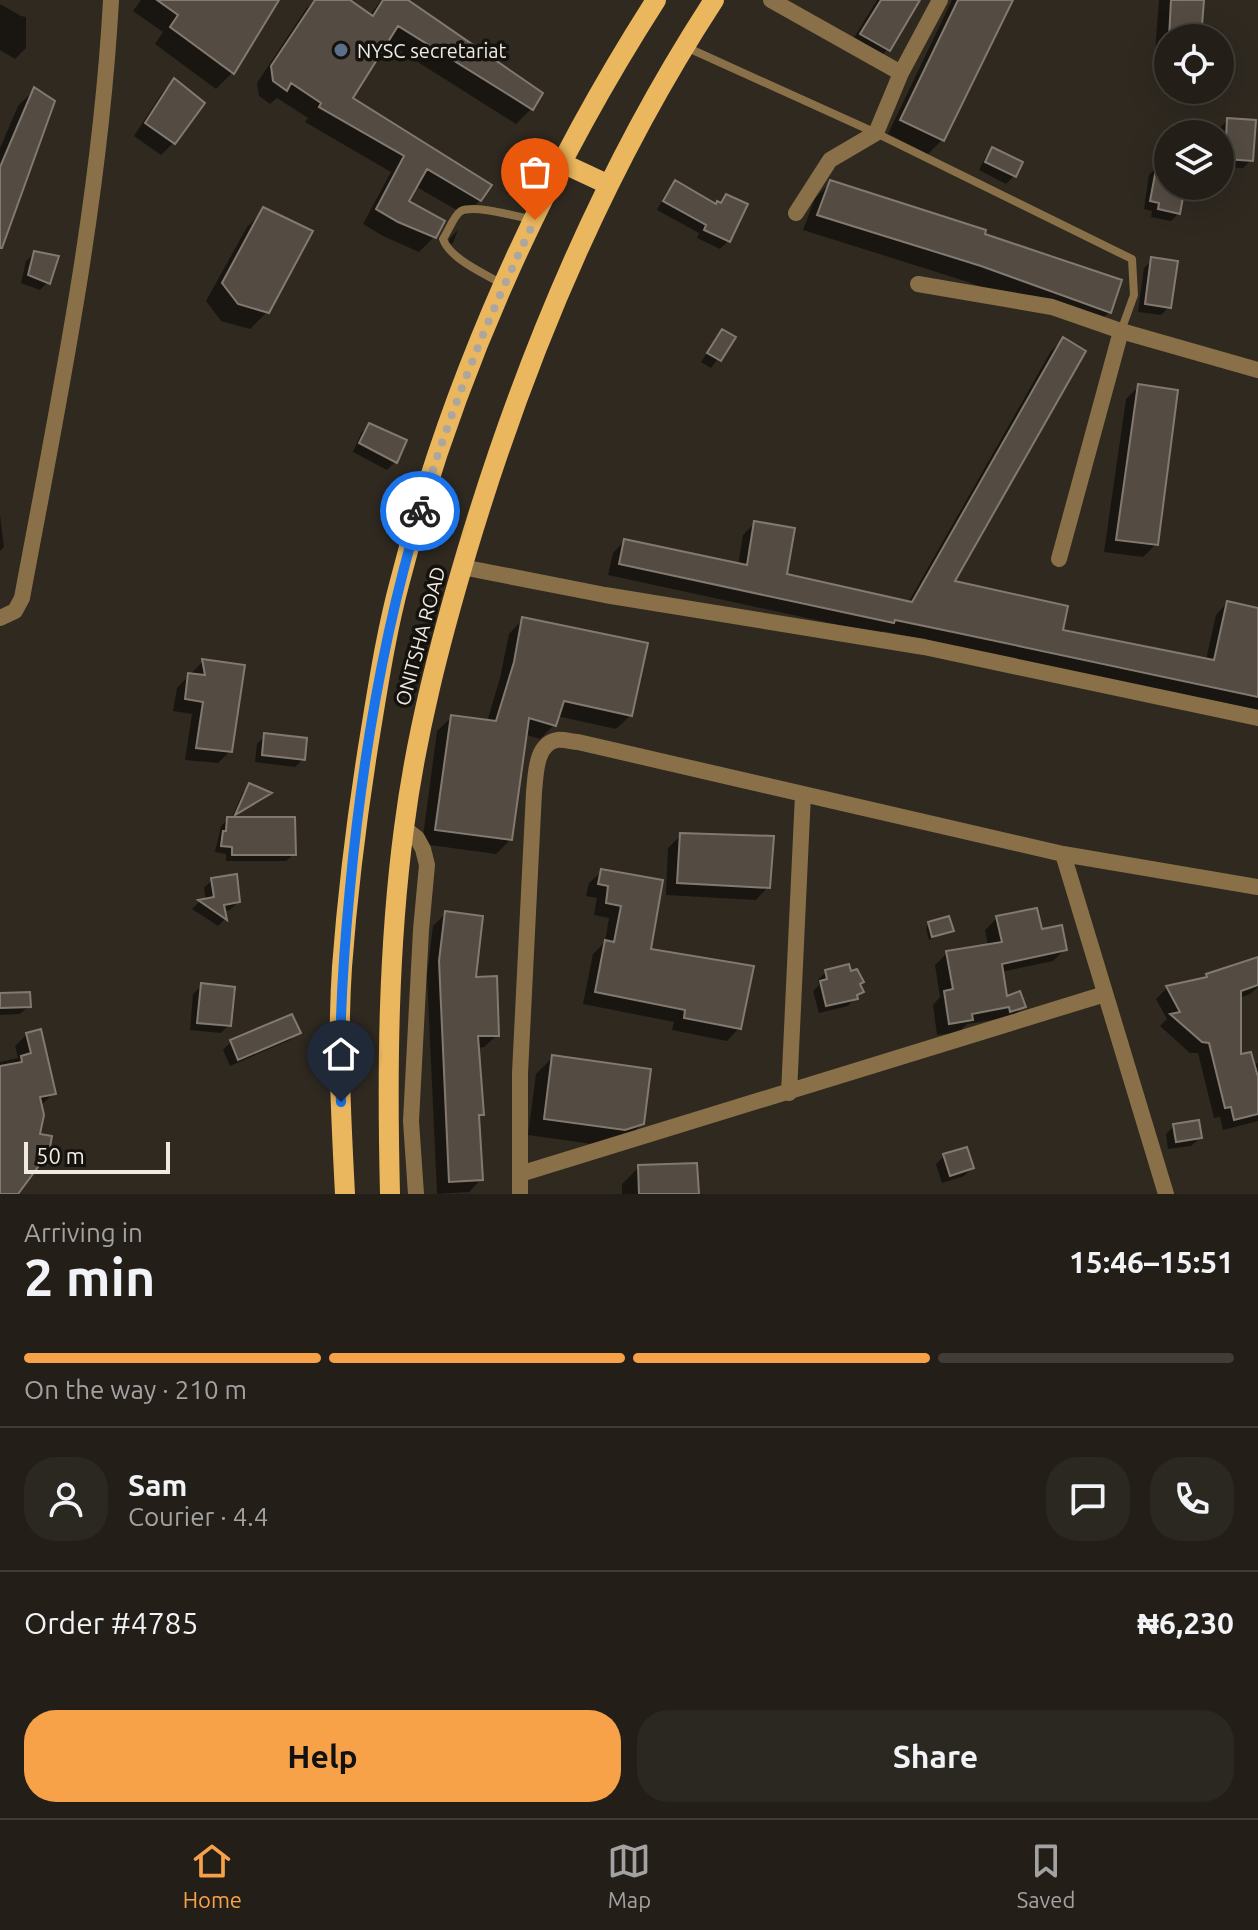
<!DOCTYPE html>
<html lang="en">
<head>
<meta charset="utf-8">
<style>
  :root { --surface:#231f18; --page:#2b2721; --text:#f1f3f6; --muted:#a3a2a2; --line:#403d37; --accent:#f7a149 }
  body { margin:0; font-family:Ubuntu,sans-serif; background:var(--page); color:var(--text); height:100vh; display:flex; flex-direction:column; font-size:30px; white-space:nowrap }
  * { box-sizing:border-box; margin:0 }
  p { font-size:26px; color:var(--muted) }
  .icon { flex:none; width:44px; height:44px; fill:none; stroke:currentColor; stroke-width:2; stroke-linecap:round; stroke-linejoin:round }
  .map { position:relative; height:1194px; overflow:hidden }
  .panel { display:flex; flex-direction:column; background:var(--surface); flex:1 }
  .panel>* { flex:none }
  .fabs { position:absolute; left:1154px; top:24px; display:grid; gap:16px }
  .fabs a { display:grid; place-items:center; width:80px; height:80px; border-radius:50%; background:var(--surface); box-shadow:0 8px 32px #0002,0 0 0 2px var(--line); font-size:40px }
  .scale { position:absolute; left:24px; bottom:20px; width:146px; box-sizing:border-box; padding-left:8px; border:4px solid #eeeae4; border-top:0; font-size:22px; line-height:28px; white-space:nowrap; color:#eeeae4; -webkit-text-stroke:6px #15120e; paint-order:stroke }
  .pin { position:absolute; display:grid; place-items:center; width:68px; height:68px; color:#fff; margin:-82px -34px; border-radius:50% 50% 50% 0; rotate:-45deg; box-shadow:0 0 8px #0007 }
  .pin .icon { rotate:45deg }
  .courier { position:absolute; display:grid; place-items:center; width:80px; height:80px; margin:-40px; border:6px solid #1a73e8; border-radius:50%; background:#fff; color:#222; box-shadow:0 2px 10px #0007 }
  .overview em { font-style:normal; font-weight:700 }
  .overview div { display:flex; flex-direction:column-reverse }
  .overview { display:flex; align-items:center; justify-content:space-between; height:136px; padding:0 24px }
  h1 { font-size:52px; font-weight:700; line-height:60px }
  .bar { display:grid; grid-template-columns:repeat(4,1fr); gap:12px 8px; align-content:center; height:96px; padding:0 24px }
  .bar i { height:10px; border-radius:6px; background:var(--line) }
  .bar .selected { background:var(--accent) }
  .bar p { grid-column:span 4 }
  .line { display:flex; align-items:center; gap:20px; padding:0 24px; border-top:2px solid var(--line) }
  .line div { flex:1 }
  .round { display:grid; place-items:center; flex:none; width:84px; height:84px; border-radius:32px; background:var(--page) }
  .action { display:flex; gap:16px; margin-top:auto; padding:16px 24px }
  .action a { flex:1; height:92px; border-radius:32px; background:var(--accent); color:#111; font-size:32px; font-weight:700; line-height:92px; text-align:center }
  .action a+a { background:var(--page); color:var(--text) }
  .menu { display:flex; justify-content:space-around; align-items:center; height:112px; border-top:2px solid var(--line); background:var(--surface); font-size:22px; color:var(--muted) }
  .menu a { display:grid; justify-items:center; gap:4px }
  .menu .selected { color:var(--accent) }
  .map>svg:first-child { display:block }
  .shadow { fill:#0007 }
  .building { fill:#544c43; stroke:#827a70; stroke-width:2 }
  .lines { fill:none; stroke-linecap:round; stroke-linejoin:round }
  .service { stroke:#897048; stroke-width:8 }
  .minor { stroke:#897048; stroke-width:16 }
  .primary { stroke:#eab65e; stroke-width:20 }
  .done { stroke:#aba69f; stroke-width:8; stroke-dasharray:0 14.4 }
  .route { stroke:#1a73e8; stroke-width:10 }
  .service-dot { fill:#5c6f8a; stroke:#15120e; stroke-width:3 }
  .labels { text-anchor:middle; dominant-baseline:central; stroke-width:7; stroke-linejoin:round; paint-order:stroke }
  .poi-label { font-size:20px; fill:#eeeae4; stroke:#15120e; text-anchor:start }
  .street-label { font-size:20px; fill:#eeeae4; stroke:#15120e }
</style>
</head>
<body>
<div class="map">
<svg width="1258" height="1194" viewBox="0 0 1258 1194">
  <rect width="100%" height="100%" fill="#2f2920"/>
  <path class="shadow" d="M 141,0 L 277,0 L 232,73 L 216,89 L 155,44 L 163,32 L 133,11 Z
    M 315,0 L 346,0 L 370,15 L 381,0 L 404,0 L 531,109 L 516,124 L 386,42 L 350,98 L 480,200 L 465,215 L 415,186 L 406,202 L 434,237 L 419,252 L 383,236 L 363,224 L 391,172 L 305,122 L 308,118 L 277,98 L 270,104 L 259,96 L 257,83 L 306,9 Z
    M 877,0 L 917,0 L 888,49 L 874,63 L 847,49 Z
    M 952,0 L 1011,0 L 942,140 L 928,154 L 888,134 Z
    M 1159,0 L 1202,0 L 1199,38 L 1168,38 L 1168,54 L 1155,53 Z
    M 0,4 L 21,16 L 26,17 L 26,48 L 15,59 L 0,50 Z
    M 174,80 L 174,142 L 161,155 L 134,136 L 162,93 Z
    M 35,89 L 0,246 L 0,148 L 18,106 Z
    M 1228,120 L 1251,160 L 1243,168 L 1220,167 L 1220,128 Z
    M 993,150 L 1014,176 L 1006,184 L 979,170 L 985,158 Z
    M 1157,167 L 1168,168 L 1168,186 L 1183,186 L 1179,213 L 1171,221 L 1151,217 L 1152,211 L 1144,209 L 1149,175 Z
    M 675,183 L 715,206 L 726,196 L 728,241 L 720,249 L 697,238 L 699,233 L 657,210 L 667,191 Z
    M 830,183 L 982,235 L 1109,312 L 1094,327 L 965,281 L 803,230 L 815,198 Z
    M 264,210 L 267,312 L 250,329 L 221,321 L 206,301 L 247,227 Z
    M 458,230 L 453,243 L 445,250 L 450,238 Z
    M 35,253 L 48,282 L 40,290 L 21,283 L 26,261 Z
    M 1152,260 L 1169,307 L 1161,315 L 1138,312 L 1144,268 Z
    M 722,331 L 733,338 L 711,368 L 701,362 Z
    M 1063,340 L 952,583 L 1060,632 L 1206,660 L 1216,615 L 1227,603 L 1258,610 L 1258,710 L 1202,700 L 883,631 L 881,634 L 608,575 L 613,553 L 624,541 L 738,566 L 743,535 L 755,523 L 785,575 L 908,603 L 1051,351 Z
    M 1139,386 L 1156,544 L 1143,557 L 1104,552 L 1126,399 Z
    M 369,425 L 405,441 L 395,462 L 387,470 L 353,452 L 361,433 Z
    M 0,515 L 4,547 L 0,551 Z
    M 523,619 L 631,715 L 616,729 L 557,716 L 554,725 L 540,739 L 524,734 L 510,840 L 496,854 L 422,844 L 437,731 L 452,717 L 487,722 L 500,678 L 509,634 Z
    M 203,661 L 230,751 L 218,763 L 185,760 L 192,714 L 173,711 L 177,688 Z
    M 265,736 L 303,759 L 295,767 L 255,762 L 257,744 Z
    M 249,786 L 268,794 L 232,817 L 243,792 Z
    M 228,819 L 294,854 L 286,861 L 226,861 L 226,854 L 215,852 L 221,826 Z
    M 681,835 L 768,887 L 756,900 L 666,895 L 668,848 Z
    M 602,871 L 649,950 L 739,1028 L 727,1041 L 672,1030 L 674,1022 L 583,1004 L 593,954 L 605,942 L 609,918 L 594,915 L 597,898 L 586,896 L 589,883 Z
    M 212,880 L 238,902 L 230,910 L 223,911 L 225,919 L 218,926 L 192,909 L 199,902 L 206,900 L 204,888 Z
    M 446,913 L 497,1035 L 484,1047 L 477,1048 L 482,1114 L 477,1118 L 481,1179 L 469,1192 L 437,1194 L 427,975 L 433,926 Z
    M 997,918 L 1040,931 L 1065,949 L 1053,961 L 1001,972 L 1005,998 L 1024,1006 L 1012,1018 L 998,1023 L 997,1019 L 967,1024 L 959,1032 L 937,1035 L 933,1005 L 940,997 L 935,965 L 947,953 L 988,946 L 985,930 Z
    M 929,924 L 951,930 L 929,940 L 926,928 Z
    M 826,972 L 858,985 L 861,992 L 848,1006 L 819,1013 L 813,991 L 819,985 L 818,980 Z
    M 1258,972 L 1258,987 L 1250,994 L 1239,998 L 1239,1057 L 1253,1065 L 1258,1063 L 1258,1121 L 1223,1130 L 1220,1117 L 1214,1118 L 1198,1053 L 1190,1053 L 1160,1026 L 1167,1019 L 1156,999 L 1167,988 L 1203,980 L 1207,976 Z
    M 202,985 L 229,1025 L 221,1033 L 190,1030 L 193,994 Z
    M 0,995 L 29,1006 L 20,1014 L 0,1015 Z
    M 291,1016 L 298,1032 L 290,1040 L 230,1066 L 223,1050 L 231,1042 Z
    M 27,1034 L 54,1093 L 40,1106 L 16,1194 L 0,1194 L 0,1062 L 18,1058 L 15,1046 Z
    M 553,1057 L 642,1124 L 624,1141 L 607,1146 L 528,1135 L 536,1074 Z
    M 1174,1126 L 1200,1138 L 1191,1146 L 1168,1149 L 1166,1134 Z
    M 944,1156 L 972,1168 L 964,1176 L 942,1183 L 936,1164 Z
    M 639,1167 L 697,1194 L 622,1194 L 622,1184 Z"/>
  <path class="building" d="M 157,0 L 279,0 L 234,74 L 170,27 L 178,15 Z
    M 315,0 L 350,0 L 373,16 L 383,0 L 408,0 L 543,93 L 533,110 L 398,26 L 353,98 L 492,185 L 481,201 L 427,169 L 409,201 L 445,221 L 436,238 L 398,222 L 376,209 L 404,156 L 319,107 L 321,103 L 291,83 L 287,91 L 273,81 L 271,66 Z
    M 881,0 L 920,0 L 890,51 L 860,34 Z
    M 958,0 L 1013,0 L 944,141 L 900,120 Z
    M 1171,0 L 1204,0 L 1201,38 L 1169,38 Z
    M 174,78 L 205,103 L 175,144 L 145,123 Z
    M 34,87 L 55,101 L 2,248 L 0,248 L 0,167 Z
    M 1227,118 L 1256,120 L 1253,161 L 1225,159 Z
    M 992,147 L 1023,162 L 1016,177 L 985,162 Z
    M 1160,148 L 1168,148 L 1168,186 L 1185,186 L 1180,214 L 1158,209 L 1159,203 L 1150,201 Z
    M 675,180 L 716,204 L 717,201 L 721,203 L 726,194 L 748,204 L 730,242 L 704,230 L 706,225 L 663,201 Z
    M 830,180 L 986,230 L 985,234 L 1122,280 L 1111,313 L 981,266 L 817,215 Z
    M 263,207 L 313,231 L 269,313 L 238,304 L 222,283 Z
    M 34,251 L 59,256 L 50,284 L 28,275 Z
    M 1151,257 L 1178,261 L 1171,308 L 1145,304 Z
    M 722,329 L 736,337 L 721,361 L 707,353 Z
    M 1063,337 L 1086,351 L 955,581 L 1068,606 L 1063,630 L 1214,660 L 1227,601 L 1258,608 L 1258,697 L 953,632 L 895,620 L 894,623 L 619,564 L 624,539 L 747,565 L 754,521 L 795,528 L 787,574 L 912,602 Z
    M 1138,384 L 1178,390 L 1158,545 L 1116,540 Z
    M 369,423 L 407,440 L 397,463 L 359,443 Z
    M 522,617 L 648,643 L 632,716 L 564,701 L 556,726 L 529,718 L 512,840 L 435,830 L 451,715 L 496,721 L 514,662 Z
    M 202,659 L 245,665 L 232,752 L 196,748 L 203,702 L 185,699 L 188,673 L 205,675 Z
    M 264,733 L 307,738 L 305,760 L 262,755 Z
    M 249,783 L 272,793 L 235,815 Z
    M 227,817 L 295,817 L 296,855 L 232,855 L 232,847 L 221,846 L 223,831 L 226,831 Z
    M 680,833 L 774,836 L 770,888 L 677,883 Z
    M 601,869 L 663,880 L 651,949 L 754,966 L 741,1029 L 684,1018 L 685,1010 L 595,992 L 605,940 L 614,942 L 621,906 L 606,903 L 608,886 L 598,884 Z
    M 237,874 L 240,902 L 224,905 L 227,920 L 198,900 L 214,897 L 211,878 Z
    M 1037,908 L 1042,929 L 1062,925 L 1067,950 L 1002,964 L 1007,996 L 1020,991 L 1026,1007 L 1010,1012 L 1009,1007 L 972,1014 L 973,1020 L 949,1024 L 944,991 L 953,989 L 946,951 L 1002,942 L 996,916 Z
    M 445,911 L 483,916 L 476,977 L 497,976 L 499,1036 L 478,1036 L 484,1115 L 479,1115 L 483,1180 L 449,1182 L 439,961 Z
    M 949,916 L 954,931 L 932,937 L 928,922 Z
    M 1258,957 L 1258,985 L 1241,991 L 1241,1054 L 1251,1052 L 1258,1077 L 1258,1114 L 1234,1120 L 1231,1107 L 1225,1108 L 1209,1043 L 1202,1042 L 1170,1014 L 1180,1012 L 1166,986 L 1207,977 L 1206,974 Z
    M 849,964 L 851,971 L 857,969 L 864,982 L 860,984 L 864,992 L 857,995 L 858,999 L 826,1006 L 820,981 L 827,979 L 825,970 Z
    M 201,983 L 235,987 L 231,1026 L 197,1023 Z
    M 30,992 L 31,1007 L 0,1008 L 0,993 Z
    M 292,1014 L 301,1033 L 238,1060 L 230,1040 Z
    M 41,1029 L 56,1094 L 40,1097 L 44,1115 L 40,1134 L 52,1136 L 47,1164 L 41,1163 L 18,1194 L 0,1194 L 0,1066 L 22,1062 L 21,1056 L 31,1053 L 26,1033 Z
    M 552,1055 L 651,1069 L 644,1124 L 625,1130 L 544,1119 Z
    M 1199,1120 L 1202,1138 L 1176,1142 L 1173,1124 Z
    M 967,1147 L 974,1168 L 950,1176 L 943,1154 Z
    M 697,1163 L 699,1194 L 639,1194 L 638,1165 Z"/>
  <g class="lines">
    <path class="service" d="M 686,47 L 876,133 L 1132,259 L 1134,295 L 1121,331
      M 502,284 C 484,273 450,259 443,239 C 448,232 454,215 461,211 C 475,204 518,217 534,220"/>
    <path class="minor" d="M 771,0 L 901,73
      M 796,213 L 830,160 L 876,133 L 901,73 L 940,0
      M 918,284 L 1052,307 L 1121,331 L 1258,370
      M 1059,559 L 1121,331
      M 462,567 L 605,595 L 924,647 L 1258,718
      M 0,618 L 15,611 L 22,598 C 59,399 100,202 111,0
      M 404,828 L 417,838 L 423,849 L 427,865 L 421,930 L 411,1121 L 416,1194
      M 1063,854 L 1166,1194
      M 789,1093 L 803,794
      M 520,1174 L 1105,994
      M 520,1194 L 520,1073 L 534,792 C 536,775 535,744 557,740 C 563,739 572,742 578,742 L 1063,854 L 1258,887"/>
    <path class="primary" d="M 562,163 L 607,184
      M 345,1194 C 341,1118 337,1043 342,967 C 348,887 358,808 371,729 C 379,680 387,629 400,581 C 452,378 543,176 656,0
      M 390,1194 C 387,1072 388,949 404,828 C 416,734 440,642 467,551 C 525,357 603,170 714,0"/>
  </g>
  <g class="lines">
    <path class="done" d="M 420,511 C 450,411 489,314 535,220"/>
    <path class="route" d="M 341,1102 C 338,1030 343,959 350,888 C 362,761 383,634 420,511"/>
  </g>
  <circle class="service-dot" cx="341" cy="50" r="8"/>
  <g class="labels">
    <g class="poi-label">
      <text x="357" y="50">NYSC secretariat</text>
    </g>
    <g class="street-label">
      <text transform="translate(420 636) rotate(-75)">ONITSHA ROAD</text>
    </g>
  </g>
</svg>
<div class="fabs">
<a><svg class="icon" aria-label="locate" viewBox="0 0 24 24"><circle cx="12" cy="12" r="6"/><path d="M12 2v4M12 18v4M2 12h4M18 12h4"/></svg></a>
<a><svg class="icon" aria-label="layers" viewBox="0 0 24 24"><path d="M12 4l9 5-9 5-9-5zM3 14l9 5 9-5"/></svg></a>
</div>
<div class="scale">50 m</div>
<div class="pin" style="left:535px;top:220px;background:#ea580c"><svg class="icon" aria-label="bag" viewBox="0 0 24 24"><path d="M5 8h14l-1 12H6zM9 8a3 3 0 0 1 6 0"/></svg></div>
<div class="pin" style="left:341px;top:1102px;background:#1f2937"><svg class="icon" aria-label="home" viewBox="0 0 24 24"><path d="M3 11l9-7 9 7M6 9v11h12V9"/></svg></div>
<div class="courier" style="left:420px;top:511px"><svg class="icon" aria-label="bike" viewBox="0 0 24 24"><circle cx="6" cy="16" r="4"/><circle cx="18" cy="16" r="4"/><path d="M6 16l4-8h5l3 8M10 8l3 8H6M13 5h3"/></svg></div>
</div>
<section class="panel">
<div class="overview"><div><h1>2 min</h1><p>Arriving in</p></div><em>15:46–15:51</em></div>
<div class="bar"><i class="selected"></i><i class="selected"></i><i class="selected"></i><i></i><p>On the way · 210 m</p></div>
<div class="line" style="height:144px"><a class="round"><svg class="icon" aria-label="person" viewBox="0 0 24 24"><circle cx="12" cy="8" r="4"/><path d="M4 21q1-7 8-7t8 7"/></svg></a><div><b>Sam</b><p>Courier · 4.4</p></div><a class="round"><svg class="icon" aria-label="chat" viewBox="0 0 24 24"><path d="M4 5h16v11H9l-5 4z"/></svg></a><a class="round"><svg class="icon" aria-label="phone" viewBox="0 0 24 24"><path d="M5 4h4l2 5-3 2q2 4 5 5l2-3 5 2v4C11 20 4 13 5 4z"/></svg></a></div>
<div class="line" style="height:104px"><div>Order #4785</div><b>₦6,230</b></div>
<div class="action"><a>Help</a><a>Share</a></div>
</section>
<nav class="menu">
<a class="selected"><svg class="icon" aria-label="home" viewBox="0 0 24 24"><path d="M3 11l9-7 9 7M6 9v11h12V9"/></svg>Home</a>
<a><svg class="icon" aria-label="map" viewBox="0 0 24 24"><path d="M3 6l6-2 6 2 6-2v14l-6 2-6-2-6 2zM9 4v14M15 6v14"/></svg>Map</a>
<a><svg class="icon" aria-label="saved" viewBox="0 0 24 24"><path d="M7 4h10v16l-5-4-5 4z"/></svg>Saved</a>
</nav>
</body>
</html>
